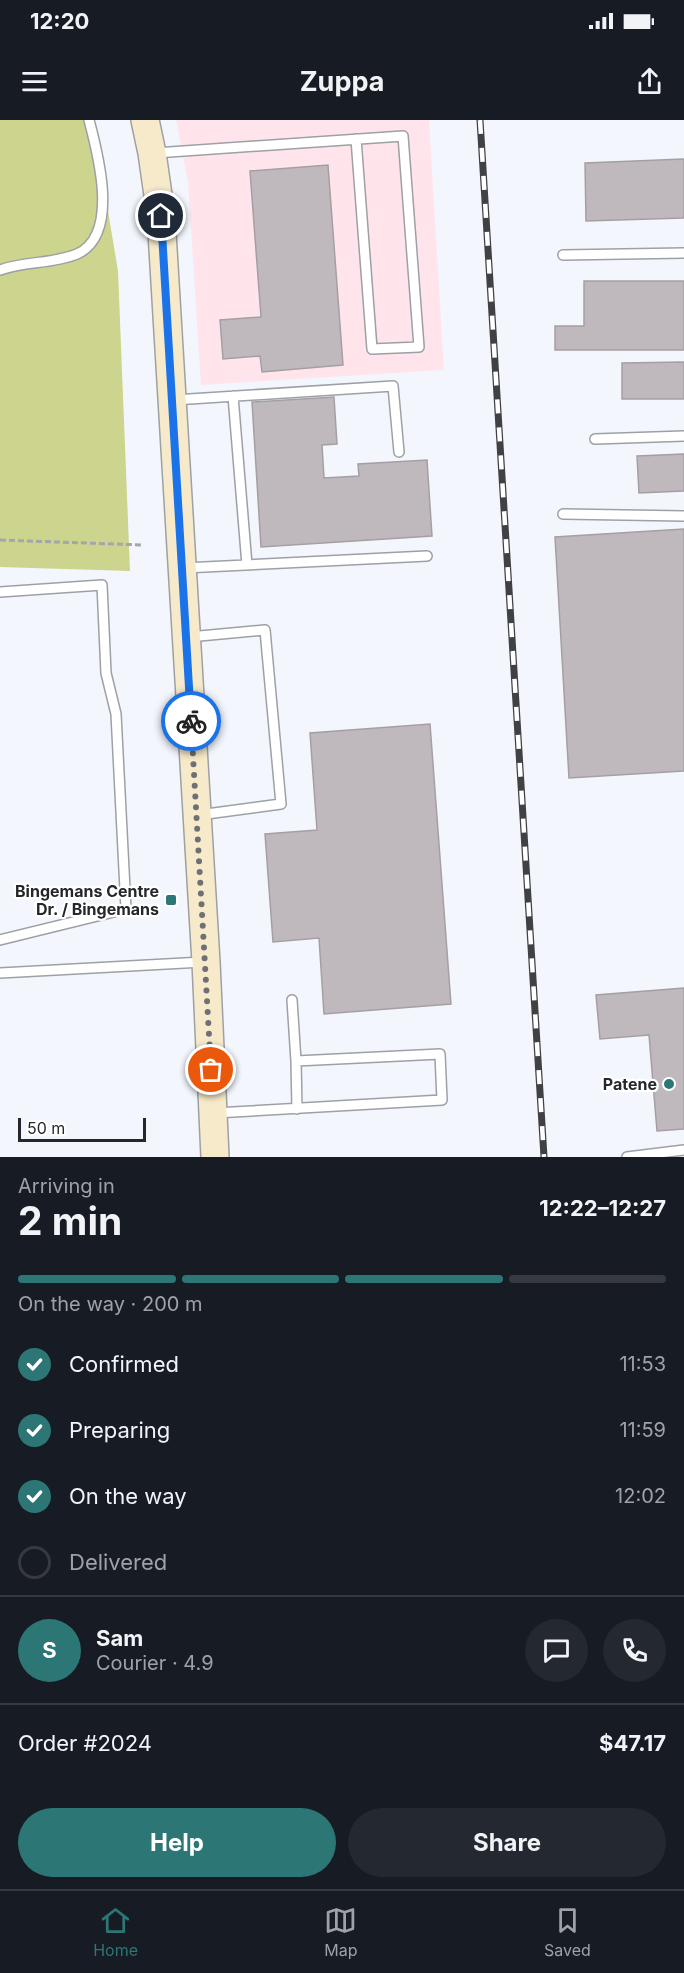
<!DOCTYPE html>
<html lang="en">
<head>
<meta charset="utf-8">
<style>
  :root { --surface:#171b24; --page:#242831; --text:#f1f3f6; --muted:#9ea1a6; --line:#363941; --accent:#2c7675 }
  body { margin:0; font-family:Inter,sans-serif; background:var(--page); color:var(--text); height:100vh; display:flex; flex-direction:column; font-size:22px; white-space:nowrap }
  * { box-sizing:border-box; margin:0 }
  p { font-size:20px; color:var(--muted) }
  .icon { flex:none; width:33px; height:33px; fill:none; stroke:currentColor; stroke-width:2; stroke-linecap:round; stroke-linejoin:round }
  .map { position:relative; height:1037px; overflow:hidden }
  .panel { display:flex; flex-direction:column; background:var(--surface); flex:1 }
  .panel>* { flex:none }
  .scale { position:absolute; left:18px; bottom:15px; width:128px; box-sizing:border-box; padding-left:6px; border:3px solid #262729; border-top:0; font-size:16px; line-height:21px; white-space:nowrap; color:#262729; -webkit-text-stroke:4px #fff; paint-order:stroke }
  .pin { position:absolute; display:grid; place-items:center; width:51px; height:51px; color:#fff; margin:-26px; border:3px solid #fff; border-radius:50%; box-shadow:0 2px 6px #0007 }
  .courier { position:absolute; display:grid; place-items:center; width:60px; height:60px; margin:-30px; border:4px solid #1a73e8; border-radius:50%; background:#fff; color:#222; box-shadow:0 2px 8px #0007 }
  .overview em { font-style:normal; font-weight:700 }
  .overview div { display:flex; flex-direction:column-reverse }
  .overview { display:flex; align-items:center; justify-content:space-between; height:102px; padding:0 18px }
  h1 { font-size:39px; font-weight:700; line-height:45px }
  .bar { display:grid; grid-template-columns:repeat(4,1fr); gap:9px 6px; align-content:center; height:72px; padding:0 18px }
  .bar i { height:8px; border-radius:4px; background:var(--line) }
  .bar .active { background:var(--accent) }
  .bar p { grid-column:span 4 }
  .line { display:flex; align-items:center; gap:15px; padding:0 18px; border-top:2px solid var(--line) }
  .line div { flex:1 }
  .round { display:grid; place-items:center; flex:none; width:63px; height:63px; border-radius:32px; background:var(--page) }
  ol { padding:0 18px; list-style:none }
  li { display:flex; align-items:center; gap:18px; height:66px }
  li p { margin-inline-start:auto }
  li .icon { padding:6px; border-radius:50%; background:var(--accent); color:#fff; stroke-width:4 }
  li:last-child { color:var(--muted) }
  li i { width:33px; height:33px; border:3px solid var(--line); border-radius:50% }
  .button { display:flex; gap:12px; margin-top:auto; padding:12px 18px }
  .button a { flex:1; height:69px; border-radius:36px; background:var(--accent); color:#fff; font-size:24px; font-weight:700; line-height:69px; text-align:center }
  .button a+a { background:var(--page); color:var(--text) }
  .status { display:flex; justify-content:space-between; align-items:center; height:42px; padding:0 30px; background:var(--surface); direction:ltr }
  .status svg { height:16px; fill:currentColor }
  header { display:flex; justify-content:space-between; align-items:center; height:78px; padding:0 18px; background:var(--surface); font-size:27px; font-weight:700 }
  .dock { display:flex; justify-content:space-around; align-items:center; height:84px; border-top:2px solid var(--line); background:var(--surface); font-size:16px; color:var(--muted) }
  .dock a { display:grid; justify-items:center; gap:3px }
  .dock .active { color:var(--accent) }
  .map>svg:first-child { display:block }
  .commercial { fill:#ffe5eb }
  .green { fill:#ccd48d }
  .building { fill:#bfb9bd; stroke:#a59fa3; stroke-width:1.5 }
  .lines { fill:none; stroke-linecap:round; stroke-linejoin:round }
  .service-casing { stroke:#9da0a5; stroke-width:12 }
  .secondary-casing { stroke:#9da0a5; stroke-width:30 }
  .path { stroke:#a3a6aa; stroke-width:3; stroke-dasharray:6 3; stroke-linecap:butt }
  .service { stroke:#fff; stroke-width:9 }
  .secondary { stroke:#f7eaca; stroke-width:27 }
  .rail-casing { stroke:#404144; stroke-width:7 }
  .rail { stroke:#fff; stroke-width:4.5; stroke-dasharray:14; stroke-linecap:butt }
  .done { stroke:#6e7073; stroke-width:6; stroke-dasharray:0 10.8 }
  .route { stroke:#1a73e8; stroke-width:8 }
  .poi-dot { fill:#2c7675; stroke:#fff; stroke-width:2 }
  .labels { text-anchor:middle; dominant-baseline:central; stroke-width:4.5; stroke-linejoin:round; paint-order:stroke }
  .poi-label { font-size:16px; font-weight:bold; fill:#262729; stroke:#fff; text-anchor:end }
</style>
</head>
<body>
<div class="status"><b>12:20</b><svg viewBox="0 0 49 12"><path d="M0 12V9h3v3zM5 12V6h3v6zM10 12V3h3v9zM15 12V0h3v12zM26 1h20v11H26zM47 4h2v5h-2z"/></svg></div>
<header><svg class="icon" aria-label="menu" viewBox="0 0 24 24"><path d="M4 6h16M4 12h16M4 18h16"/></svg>Zuppa<svg class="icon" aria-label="share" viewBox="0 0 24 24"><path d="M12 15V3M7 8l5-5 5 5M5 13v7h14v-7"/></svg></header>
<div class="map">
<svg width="684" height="1037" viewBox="0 0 684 1037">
  <rect width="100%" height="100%" fill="#f3f7fd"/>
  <path class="commercial" d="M 176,0 L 429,0 L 444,250 L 201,265 L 188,63 Z"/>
  <path class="green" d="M 0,0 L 85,0 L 95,13 L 118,151 L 130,451 L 0,447 Z"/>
  <path class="building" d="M 684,39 L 684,98 L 586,101 L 585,43 Z
    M 328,45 L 343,245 L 262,252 L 260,236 L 223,239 L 220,200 L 261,197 L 250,51 Z
    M 584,161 L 684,161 L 684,230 L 555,230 L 555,206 L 584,206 Z
    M 684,242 L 684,279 L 622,279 L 622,243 Z
    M 334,277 L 337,324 L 322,325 L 324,358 L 359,356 L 358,344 L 427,340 L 432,416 L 261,427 L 252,282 Z
    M 684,334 L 684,371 L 639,373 L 637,336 Z
    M 684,409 L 684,651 L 569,658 L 555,417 Z
    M 430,604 L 451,884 L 324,894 L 319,818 L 273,822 L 265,714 L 317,710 L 310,613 Z
    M 684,868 L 684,1009 L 657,1011 L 649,915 L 600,919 L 596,875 Z"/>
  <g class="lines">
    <defs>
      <path id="service" d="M 155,33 L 403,16 L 419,227 L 372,229 L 356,19
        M 563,135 L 684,133
        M 0,150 C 25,141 53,144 77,134 C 120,115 98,34 89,0
        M 233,276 L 247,445
        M 174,280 L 393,266 L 399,332
        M 595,319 L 684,316
        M 563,394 L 684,396
        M 184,448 L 427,436
        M 0,472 L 102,465 L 106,553 L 116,594 L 126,789 L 0,820
        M 189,517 L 265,510 L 281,684 L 199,695
        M 0,853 L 203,842
        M 296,941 L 297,989
        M 215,993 L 442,980 L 440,934 L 296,941 L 292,880
        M 627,1037 L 684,1030"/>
      <path id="secondary" d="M 145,0 L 152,33 L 161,96 L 206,842 L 215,1037"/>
    </defs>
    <use href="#service" class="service-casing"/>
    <use href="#secondary" class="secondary-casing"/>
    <path class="path" d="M 0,420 L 143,425"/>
    <use href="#service" class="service"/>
    <use href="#secondary" class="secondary"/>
    <defs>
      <path id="rail" d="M 480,0 L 544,1037"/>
    </defs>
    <use href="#rail" class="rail-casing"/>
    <use href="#rail" class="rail"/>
  </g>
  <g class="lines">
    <path class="done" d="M 191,601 L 211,950"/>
    <path class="route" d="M 161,96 L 191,601"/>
  </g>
  <g class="poi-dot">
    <rect x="165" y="774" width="12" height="12" rx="3"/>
    <circle cx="669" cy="964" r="6"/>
  </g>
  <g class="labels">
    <g class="poi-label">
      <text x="159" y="771">Bingemans Centre<tspan x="159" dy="18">Dr. / Bingemans</tspan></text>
      <text x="657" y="964">Patene</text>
    </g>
  </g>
</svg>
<div class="scale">50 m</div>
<div class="pin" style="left:211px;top:950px;background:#ea580c"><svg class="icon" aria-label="bag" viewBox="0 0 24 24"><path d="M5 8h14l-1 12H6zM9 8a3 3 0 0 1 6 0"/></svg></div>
<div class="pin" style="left:161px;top:96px;background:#1f2937"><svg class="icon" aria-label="home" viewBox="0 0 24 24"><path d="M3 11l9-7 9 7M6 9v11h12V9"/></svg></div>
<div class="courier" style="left:191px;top:601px"><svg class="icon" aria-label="bike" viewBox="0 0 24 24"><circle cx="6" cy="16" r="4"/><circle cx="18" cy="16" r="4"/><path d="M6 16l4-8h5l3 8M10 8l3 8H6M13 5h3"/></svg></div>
</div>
<section class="panel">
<div class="overview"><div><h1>2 min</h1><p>Arriving in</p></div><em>12:22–12:27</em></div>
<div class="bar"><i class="active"></i><i class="active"></i><i class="active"></i><i></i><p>On the way · 200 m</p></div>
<ol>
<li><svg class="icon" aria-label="check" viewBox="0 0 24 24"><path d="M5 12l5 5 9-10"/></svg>Confirmed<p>11:53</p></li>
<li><svg class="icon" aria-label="check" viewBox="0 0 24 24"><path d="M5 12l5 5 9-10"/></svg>Preparing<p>11:59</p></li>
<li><svg class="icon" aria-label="check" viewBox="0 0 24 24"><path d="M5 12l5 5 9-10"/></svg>On the way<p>12:02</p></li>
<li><i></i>Delivered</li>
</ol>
<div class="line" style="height:108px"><b class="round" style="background:var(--accent);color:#fff">S</b><div><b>Sam</b><p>Courier · 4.9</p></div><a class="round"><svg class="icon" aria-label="chat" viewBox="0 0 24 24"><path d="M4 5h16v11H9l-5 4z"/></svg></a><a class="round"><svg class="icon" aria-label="phone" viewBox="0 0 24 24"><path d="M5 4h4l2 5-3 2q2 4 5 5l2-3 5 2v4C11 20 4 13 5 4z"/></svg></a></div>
<div class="line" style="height:78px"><div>Order #2024</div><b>$47.17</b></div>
<div class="button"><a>Help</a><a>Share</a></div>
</section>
<nav class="dock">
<a class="active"><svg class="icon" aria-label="home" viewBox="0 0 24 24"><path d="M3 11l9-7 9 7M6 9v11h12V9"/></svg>Home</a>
<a><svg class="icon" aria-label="map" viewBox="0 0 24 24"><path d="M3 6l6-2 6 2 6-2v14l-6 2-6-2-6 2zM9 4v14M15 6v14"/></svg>Map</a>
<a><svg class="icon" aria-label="saved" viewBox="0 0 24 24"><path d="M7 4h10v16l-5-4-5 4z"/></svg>Saved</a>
</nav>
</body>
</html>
